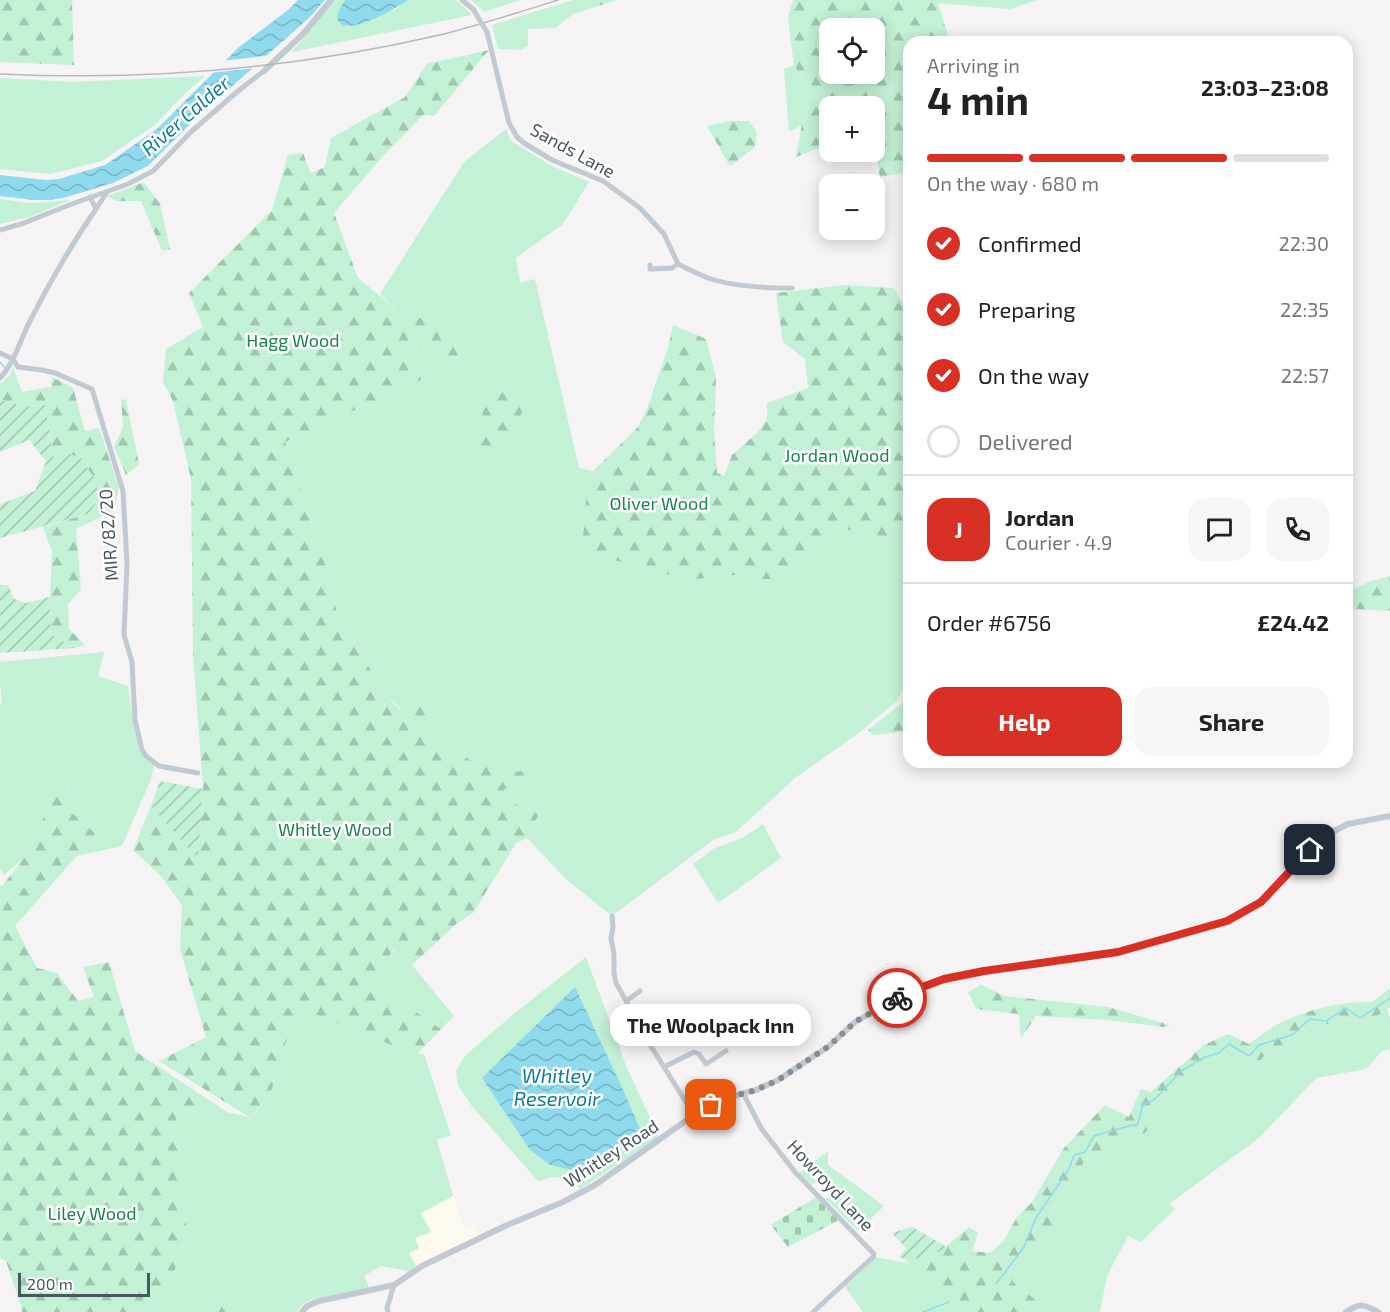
<!DOCTYPE html>
<html lang="en">
<head>
<meta charset="utf-8">
<style>
  :root { --surface:#fff; --page:#f6f6f6; --text:#222; --muted:#767676; --line:#e0e0e0; --accent:#d93025 }
  body { margin:0; font-family:"Exo 2",sans-serif; background:var(--page); color:var(--text); height:100vh; display:flex; flex-direction:column; font-size:22px; white-space:nowrap }
  * { box-sizing:border-box; margin:0 }
  p { font-size:20px; color:var(--muted) }
  .icon { flex:none; width:33px; height:33px; fill:none; stroke:currentColor; stroke-width:2; stroke-linecap:round; stroke-linejoin:round }
  .map { position:relative; flex:1; overflow:hidden }
  .panel { position:absolute; left:903px; top:36px; width:450px; height:732px; display:flex; flex-direction:column; background:var(--surface); border-radius:18px; box-shadow:0 3px 15px #0003 }
  .panel>* { flex:none }
  .fabs { position:absolute; left:819px; top:18px; display:grid; gap:12px }
  .fabs a { display:grid; place-items:center; width:66px; height:66px; border-radius:12px; background:var(--surface); box-shadow:0 3px 15px #0003; font-size:30px }
  .scale { position:absolute; left:18px; bottom:15px; width:132px; box-sizing:border-box; padding-left:6px; border:3px solid #4a5661; border-top:0; font-size:16px; line-height:21px; white-space:nowrap; color:#4a5661; -webkit-text-stroke:4px #fff; paint-order:stroke }
  .pin { position:absolute; display:grid; place-items:center; width:51px; height:51px; color:#fff; margin:-26px; border-radius:12px; box-shadow:0 3px 9px #0006 }
  .courier { position:absolute; display:grid; place-items:center; width:60px; height:60px; margin:-30px; border:4px solid #d93025; border-radius:50%; background:#fff; color:#222; box-shadow:0 2px 8px #0007 }
  .bubble { position:absolute; height:42px; border-radius:18px; background:var(--surface); box-shadow:0 3px 15px #0003; font-size:20px; font-weight:700; line-height:42px; text-align:center }
  .headline em { font-style:normal; font-weight:700 }
  .headline div { display:flex; flex-direction:column-reverse }
  .headline { display:flex; align-items:center; justify-content:space-between; height:102px; padding:0 24px }
  h1 { font-size:39px; font-weight:700; line-height:45px }
  .bar { display:grid; grid-template-columns:repeat(4,1fr); gap:9px 6px; align-content:center; height:72px; padding:0 24px }
  .bar i { height:8px; border-radius:4px; background:var(--line) }
  .bar .current { background:var(--accent) }
  .bar p { grid-column:span 4 }
  .line { display:flex; align-items:center; gap:15px; padding:0 24px; border-top:2px solid var(--line) }
  .line div { flex:1 }
  .round { display:grid; place-items:center; flex:none; width:63px; height:63px; border-radius:18px; background:var(--page) }
  ol { padding:0 24px; list-style:none }
  li { display:flex; align-items:center; gap:18px; height:66px }
  li p { margin-inline-start:auto }
  li .icon { padding:6px; border-radius:50%; background:var(--accent); color:#fff; stroke-width:4 }
  li:last-child { color:var(--muted) }
  li i { width:33px; height:33px; border:3px solid var(--line); border-radius:50% }
  .action { display:flex; gap:12px; margin-top:auto; padding:12px 24px }
  .action a { flex:1; height:69px; border-radius:18px; background:var(--accent); color:#fff; font-size:24px; font-weight:700; line-height:69px; text-align:center }
  .action a+a { background:var(--page); color:var(--text) }
  .map>svg:first-child { display:block }
  .commercial { fill:#fdf9ef }
  .grass { fill:#c3f1d5; fill-rule:evenodd }
  .forest { fill:url(#forest-firs); fill-rule:evenodd }
  .cemetery { fill:url(#cemetery-stones) }
  .garden { fill:url(#garden-furrows) }
  .water { fill:url(#water-waves) }
  .pier { fill:#f5f3f3 }
  .lines { fill:none; stroke-linecap:round; stroke-linejoin:round }
  .stream { stroke:#90daee; stroke-width:1.5 }
  .minor { stroke:#c1cad2; stroke-width:5 }
  .tertiary { stroke:#c1cad2; stroke-width:6 }
  .rail { stroke:#b5b8bd; stroke-width:1.5 }
  .minor-bridge { stroke:#c1cad2; stroke-width:5 }
  .done { stroke:#868d94; stroke-width:6; stroke-dasharray:0 10.8 }
  .route { stroke:#d93025; stroke-width:8 }
  .labels { text-anchor:middle; dominant-baseline:central; stroke-width:5; stroke-linejoin:round; paint-order:stroke }
  .street-label { font-size:18px; fill:#4a5661; stroke:#fff }
  .park-label { font-size:18px; fill:#17864f; stroke:#fff }
  .water-label { font-size:20px; font-style:italic; fill:#0c7c9b; stroke:#fff }
</style>
</head>
<body>
<div class="map">
<svg width="1390" height="1312" viewBox="0 0 1390 1312">
  <defs>
    <pattern id="forest-firs" width="22" height="20" patternUnits="userSpaceOnUse" patternTransform="scale(1.5)"><rect width="22" height="20" fill="#c3f1d5"/><path d="M5 1l3.5 6h-7zM16 11l3.5 6h-7z" fill="#a0c6b0"/></pattern>
    <pattern id="cemetery-stones" width="16" height="16" patternUnits="userSpaceOnUse" patternTransform="scale(1.5)"><rect width="16" height="16" fill="#c3f1d5"/><path d="M2 7V4a2 2 0 0 1 4 0v3zM10 15v-3a2 2 0 0 1 4 0v3z" fill="#a0c6b0"/></pattern>
    <pattern id="garden-furrows" width="10" height="10" patternUnits="userSpaceOnUse" patternTransform="scale(1.5)"><rect width="10" height="10" fill="#c3f1d5"/><path d="M-1 1l2-2M0 10L10 0M9 11l2-2" fill="none" stroke="#a0c6b0"/></pattern>
    <pattern id="water-waves" width="16" height="10" patternUnits="userSpaceOnUse" patternTransform="scale(1.5)"><rect width="16" height="10" fill="#90daee"/><path d="M0 5q4-4 8 0t8 0" fill="none" stroke="#78b4c4"/></pattern>
  </defs>
  <rect width="100%" height="100%" fill="#f5f3f3"/>
  <path class="commercial" d="M 453,1196 L 464,1227 L 474,1223 L 480,1235 L 416,1266 L 408,1253 L 419,1248 L 415,1238 L 421,1213 Z"/>
  <path class="grass" d="M 334,0 L 345,0 L 338,12 L 395,10 L 408,0 L 456,0 L 472,15 L 292,52 Z
    M 471,0 L 521,0 L 483,12 L 479,7 Z
    M 573,0 L 578,0 L 573,14 L 555,28 L 528,29 L 528,46 L 520,50 L 498,49 L 492,25 Z
    M 924,0 L 1037,0 L 1010,9 L 925,2 Z
    M 794,65 L 808,89 L 802,125 L 789,132 L 784,69 Z
    M 205,76 L 181,97 L 156,124 L 102,161 L 50,174 L 0,169 L 0,78 L 73,82 Z
    M 506,129 L 511,141 L 550,165 L 589,182 L 563,224 L 516,258 L 520,283 L 535,279 L 579,468 L 593,471 L 585,506 L 583,537 L 688,580 L 762,572 L 809,559 L 828,532 L 835,527 L 892,539 L 909,540 L 909,679 L 897,701 L 856,735 L 795,778 L 736,832 L 713,840 L 612,916 L 568,881 L 527,838 L 539,814 L 507,801 L 499,773 L 478,765 L 427,733 L 382,692 L 368,665 L 337,612 L 324,561 L 285,442 L 423,379 L 413,364 L 412,350 L 431,344 L 440,355 L 443,326 L 396,309 L 380,294 L 464,162 Z
    M 0,199 L 30,203 L 71,200 L 29,217 L 0,224 Z
    M 104,652 L 98,676 L 128,686 L 133,722 L 141,753 L 154,765 L 151,779 L 122,846 L 77,856 L 96,834 L 67,809 L 70,765 L 24,858 L 4,875 L 0,869 L 0,704 L 2,703 L 0,685 L 0,662 Z
    M 763,824 L 781,858 L 718,903 L 693,864 L 713,849 L 744,837 Z
    M 395,948 L 412,965 L 454,1016 L 441,1029 L 374,984 Z
    M 586,957 L 627,1068 L 659,1137 L 580,1189 L 569,1178 C 559,1177 548,1176 539,1182 L 471,1105 L 458,1085 L 456,1071 L 464,1057 L 474,1048 L 515,1013 ZM 488,1074 L 550,1165 L 530,1150 L 482,1078 Z
    M 1387,1009 L 1390,1018 L 1390,1049 L 1382,1051 L 1366,1069 L 1316,1078 L 1259,1138 L 1169,1204 L 1175,1209 L 1141,1242 L 1128,1236 L 1107,1276 L 1100,1312 L 1042,1312 L 1042,1305 L 1013,1282 L 1013,1276 L 1038,1249 L 1058,1232 L 1051,1213 L 1068,1184 L 1090,1154 L 1099,1157 L 1112,1138 L 1126,1138 L 1147,1107 L 1164,1096 L 1199,1064 L 1230,1052 L 1260,1061 L 1267,1052 L 1296,1039 L 1307,1029 L 1352,1019 L 1367,1023 Z
    M 312,1013 L 394,1046 L 417,1054 L 424,1054 L 451,1135 L 437,1140 L 453,1196 L 421,1213 L 431,1232 L 415,1238 L 419,1248 L 409,1253 L 416,1266 L 409,1271 L 381,1266 L 364,1276 L 369,1287 L 313,1299 L 303,1304 L 297,1312 L 231,1312 L 235,1301 L 217,1299 L 213,1312 L 139,1312 L 143,1299 L 172,1278 L 187,1234 L 175,1109 L 207,1113 L 227,1112 L 252,1118 L 271,1092 L 290,1029 Z
    M 828,1151 L 828,1165 L 884,1206 L 858,1231 L 826,1199 L 835,1191 L 822,1177 L 812,1185 L 799,1173 Z
    M 876,1257 L 910,1264 L 949,1298 L 958,1312 L 863,1312 L 845,1287 Z"/>
  <path class="forest" d="M 0,0 L 72,0 L 74,65 L 0,62 Z
    M 578,0 L 617,0 L 573,14 Z
    M 793,0 L 924,0 L 925,2 L 938,3 L 950,42 L 909,42 L 909,172 L 880,177 L 875,151 L 874,106 L 830,106 L 829,144 L 796,157 L 808,89 L 794,65 L 788,18 ZM 830,28 L 874,28 L 874,74 L 830,74 Z
    M 489,50 L 434,116 L 423,115 L 382,157 L 334,213 L 358,278 L 396,309 L 443,326 L 466,359 L 444,370 L 440,355 L 431,344 L 413,350 L 414,364 L 423,379 L 285,442 L 324,561 L 337,612 L 368,665 L 382,692 L 400,710 L 424,706 C 434,716 432,721 427,733 L 478,765 L 497,762 L 500,773 L 536,770 L 534,784 L 504,789 L 507,801 L 539,814 L 527,838 L 516,843 L 473,913 L 456,924 L 412,965 L 394,948 L 375,984 L 441,1029 L 417,1054 L 394,1046 L 312,1013 L 290,1029 L 271,1092 L 251,1118 L 159,1061 L 206,1037 L 180,949 L 182,905 L 160,875 L 133,850 L 151,806 L 198,858 L 203,786 L 193,655 L 191,479 L 173,401 L 163,382 L 166,349 L 203,327 L 189,293 L 272,210 L 288,155 L 303,153 L 311,173 L 325,167 L 331,138 L 405,97 L 427,64 Z
    M 730,121 L 749,121 L 757,133 L 755,147 L 730,166 L 707,126 Z
    M 144,182 L 160,204 L 170,249 L 162,251 L 141,201 L 117,201 L 107,196 Z
    M 844,285 L 894,288 L 904,305 L 909,319 L 909,540 L 892,539 L 835,527 L 828,532 L 809,559 L 777,579 L 762,579 L 762,572 L 688,580 L 603,557 L 583,537 L 585,506 L 593,471 L 637,428 L 646,412 L 668,348 L 673,325 L 706,339 L 716,378 L 714,431 L 717,473 L 724,476 L 732,455 L 758,432 L 767,419 L 767,403 L 808,388 L 805,359 L 783,342 L 776,293 Z
    M 13,367 L 22,392 L 51,387 L 52,377 L 73,388 L 85,431 L 99,428 L 119,488 L 114,511 L 76,529 L 81,589 L 68,605 L 69,629 L 85,645 L 74,648 L 51,634 L 50,597 L 52,552 L 43,527 L 91,513 L 54,460 L 45,405 L 24,406 L 2,400 L 0,400 L 0,384 L 10,375 Z
    M 484,390 L 524,395 L 529,404 L 491,454 L 485,455 L 481,444 Z
    M 121,399 L 126,400 L 139,464 L 126,475 L 114,447 L 123,427 Z
    M 1390,576 L 1390,611 L 1357,609 L 1347,612 L 1347,593 L 1368,582 Z
    M 909,694 L 909,731 L 873,735 L 868,730 L 902,703 Z
    M 70,763 L 67,809 L 96,834 L 15,926 L 37,968 L 57,973 L 78,1001 L 94,997 L 83,967 L 109,962 L 135,1051 L 227,1112 L 207,1113 L 175,1109 L 187,1234 L 172,1278 L 143,1299 L 139,1312 L 22,1312 L 21,1306 L 6,1261 L 0,1258 L 0,885 L 2,886 L 24,858 Z
    M 981,985 L 1004,996 L 1108,1007 L 1170,1025 L 1164,1027 L 1108,1020 L 1036,1016 L 1021,1038 L 1019,1014 L 976,1009 L 968,992 Z
    M 1390,988 L 1390,1007 L 1367,1023 L 1350,1019 L 1307,1029 L 1296,1039 L 1267,1052 L 1260,1061 L 1230,1052 L 1199,1064 L 1165,1095 L 1147,1107 L 1154,1120 L 1145,1133 L 1126,1138 L 1112,1138 L 1099,1157 L 1090,1154 L 1068,1184 L 1051,1212 L 1058,1232 L 1059,1245 L 1038,1249 L 1013,1276 L 1013,1282 L 1042,1305 L 1042,1312 L 958,1312 L 949,1298 L 905,1260 L 938,1253 L 969,1227 L 978,1233 L 972,1251 L 990,1253 L 1003,1242 L 1017,1217 L 1032,1202 L 1064,1148 L 1105,1105 L 1129,1117 L 1141,1089 L 1151,1092 L 1204,1045 L 1228,1034 L 1249,1044 C 1258,1038 1267,1030 1276,1025 C 1305,1010 1340,1001 1372,1002 Z
    M 223,1298 L 235,1301 L 231,1312 L 213,1312 L 217,1299 Z"/>
  <path class="cemetery" d="M 816,1197 L 839,1220 L 788,1247 L 771,1225 Z"/>
  <path class="garden" d="M 0,400 L 2,400 L 24,406 L 45,405 L 54,460 L 67,453 L 81,458 L 93,476 L 98,493 L 91,513 L 0,538 L 0,504 L 35,491 L 46,461 L 29,440 L 0,452 Z
    M 0,585 L 8,585 L 14,599 L 26,603 L 50,597 L 51,634 L 74,648 L 0,653 Z
    M 160,781 L 203,789 L 198,859 L 151,806 Z
    M 912,1227 L 947,1247 C 936,1255 910,1263 899,1257 L 906,1248 L 892,1233 Z"/>
  <path class="water" d="M 298,0 L 325,0 L 310,17 L 192,122 L 148,166 L 113,183 L 63,198 L 49,200 L 33,200 L 0,196 L 0,175 L 46,180 L 59,179 L 105,165 L 157,129 L 238,48 L 288,10 Z
    M 345,0 L 408,0 C 397,8 349,36 339,22 C 337,19 337,16 338,13 C 339,8 343,4 345,0 Z
    M 575,987 L 626,1096 L 642,1134 L 589,1170 L 573,1170 L 550,1165 L 530,1150 L 482,1078 Z"/>
  <path class="pier" d="M 272,55 L 257,68 L 210,73 L 222,61 Z"/>
  <g class="lines">
    <path class="stream" d="M 0,362 L 5,368
      M 996,1284 L 1024,1247 L 1036,1218 L 1069,1169 L 1074,1155 L 1085,1152 L 1094,1136 L 1132,1125 L 1137,1126 L 1143,1105 L 1155,1099 L 1181,1071 L 1205,1057 L 1219,1053 L 1229,1044 L 1249,1056 L 1259,1045 L 1292,1035 L 1310,1019 L 1326,1021 L 1346,1008 L 1360,1018 L 1390,998
      M 923,1312 L 949,1302"/>
    <path class="minor" d="M 462,0 L 473,9
      M 487,32 L 509,123 L 517,137 L 524,143 L 552,160 L 603,181 L 640,208 L 664,234 L 678,264 C 688,269 698,274 708,278 C 734,287 765,288 792,288
      M 96,209 L 107,192
      M 0,230 L 24,223 L 69,205 L 128,184 L 153,171 L 192,131 L 238,91 L 264,71
      M 650,265 L 650,269 L 672,268 L 678,264
      M 0,353 L 13,359 L 18,367 L 42,370 L 55,373 L 92,389 L 123,491 L 127,564 L 124,635 L 132,662 L 135,720 L 142,750 L 146,756 L 159,766 L 198,773
      M 0,378 C 15,362 20,340 30,321 C 50,282 71,245 96,209 L 90,197
      M 612,916 L 613,927 L 611,938 L 614,954 L 614,973 L 616,983 L 652,1048 L 694,1115
      M 626,1001 L 640,991
      M 644,1035 L 665,1023
      M 664,1067 L 694,1052 L 699,1054 L 706,1064 L 726,1051
      M 743,1093 L 761,1128 L 795,1172 L 874,1254 L 873,1257 L 813,1312
      M 388,1312 L 387,1308 L 394,1285"/>
    <path class="tertiary" d="M 264,71 L 304,33 L 331,0
      M 302,1312 L 307,1306 L 319,1301 L 394,1285 L 422,1266 L 505,1226 L 563,1202 L 595,1185 L 694,1115 L 722,1099 L 756,1090 L 778,1080 L 829,1046 L 855,1022 L 906,993 L 944,979 L 984,971 L 1118,952 L 1227,921 L 1261,901 L 1322,837 L 1348,824 L 1390,816
      M 1346,1312 C 1360,1303 1364,1304 1378,1312"/>
    <path class="rail" d="M 0,74 C 149,81 299,68 444,34 C 483,24 520,12 558,0"/>
    <path class="minor-bridge" d="M 473,9 L 487,32"/>
  </g>
  <g class="lines">
    <path class="done" d="M 711,1105 L 723,1099 L 756,1090 L 778,1080 L 829,1046 L 855,1022 L 897,998"/>
    <path class="route" d="M 897,998 L 906,993 L 944,979 L 984,971 L 1118,952 L 1227,921 L 1261,902 L 1310,850"/>
  </g>
  <g class="labels">
    <g class="street-label">
      <text transform="translate(573 150) rotate(29)">Sands Lane</text>
      <text transform="translate(108 535) rotate(-94)">MIR/82/20</text>
      <text transform="translate(611 1153) rotate(-33)">Whitley Road</text>
      <text transform="translate(831 1185) rotate(47)">Howroyd Lane</text>
    </g>
    <g class="park-label">
      <text x="293" y="340">Hagg Wood</text>
      <text x="837" y="455">Jordan Wood</text>
      <text x="659" y="503">Oliver Wood</text>
      <text x="335" y="829">Whitley Wood</text>
      <text x="92" y="1213">Liley Wood</text>
    </g>
    <g class="water-label">
      <text transform="translate(185 115) rotate(-41)">River Calder</text>
      <text x="557" y="1075">Whitley<tspan x="557" dy="23">Reservoir</tspan></text>
    </g>
  </g>
</svg>
<div class="fabs">
<a><svg class="icon" aria-label="locate" viewBox="0 0 24 24"><circle cx="12" cy="12" r="6"/><path d="M12 2v4M12 18v4M2 12h4M18 12h4"/></svg></a>
<a>+</a>
<a>−</a>
</div>
<div class="scale">200 m</div>
<div class="pin" style="left:711px;top:1105px;background:#ea580c"><svg class="icon" aria-label="bag" viewBox="0 0 24 24"><path d="M5 8h14l-1 12H6zM9 8a3 3 0 0 1 6 0"/></svg></div>
<div class="pin" style="left:1310px;top:850px;background:#1f2937"><svg class="icon" aria-label="home" viewBox="0 0 24 24"><path d="M3 11l9-7 9 7M6 9v11h12V9"/></svg></div>
<div class="courier" style="left:897px;top:998px"><svg class="icon" aria-label="bike" viewBox="0 0 24 24"><circle cx="6" cy="16" r="4"/><circle cx="18" cy="16" r="4"/><path d="M6 16l4-8h5l3 8M10 8l3 8H6M13 5h3"/></svg></div>
<div class="bubble" style="left:610px;top:1004px;width:201px">The Woolpack Inn</div>
<section class="panel">
<div class="headline"><div><h1>4 min</h1><p>Arriving in</p></div><em>23:03–23:08</em></div>
<div class="bar"><i class="current"></i><i class="current"></i><i class="current"></i><i></i><p>On the way · 680 m</p></div>
<ol>
<li><svg class="icon" aria-label="check" viewBox="0 0 24 24"><path d="M5 12l5 5 9-10"/></svg>Confirmed<p>22:30</p></li>
<li><svg class="icon" aria-label="check" viewBox="0 0 24 24"><path d="M5 12l5 5 9-10"/></svg>Preparing<p>22:35</p></li>
<li><svg class="icon" aria-label="check" viewBox="0 0 24 24"><path d="M5 12l5 5 9-10"/></svg>On the way<p>22:57</p></li>
<li><i></i>Delivered</li>
</ol>
<div class="line" style="height:108px"><b class="round" style="background:var(--accent);color:#fff">J</b><div><b>Jordan</b><p>Courier · 4.9</p></div><a class="round"><svg class="icon" aria-label="chat" viewBox="0 0 24 24"><path d="M4 5h16v11H9l-5 4z"/></svg></a><a class="round"><svg class="icon" aria-label="phone" viewBox="0 0 24 24"><path d="M5 4h4l2 5-3 2q2 4 5 5l2-3 5 2v4C11 20 4 13 5 4z"/></svg></a></div>
<div class="line" style="height:78px"><div>Order #6756</div><b>£24.42</b></div>
<div class="action"><a>Help</a><a>Share</a></div>
</section>
</div>
</body>
</html>
